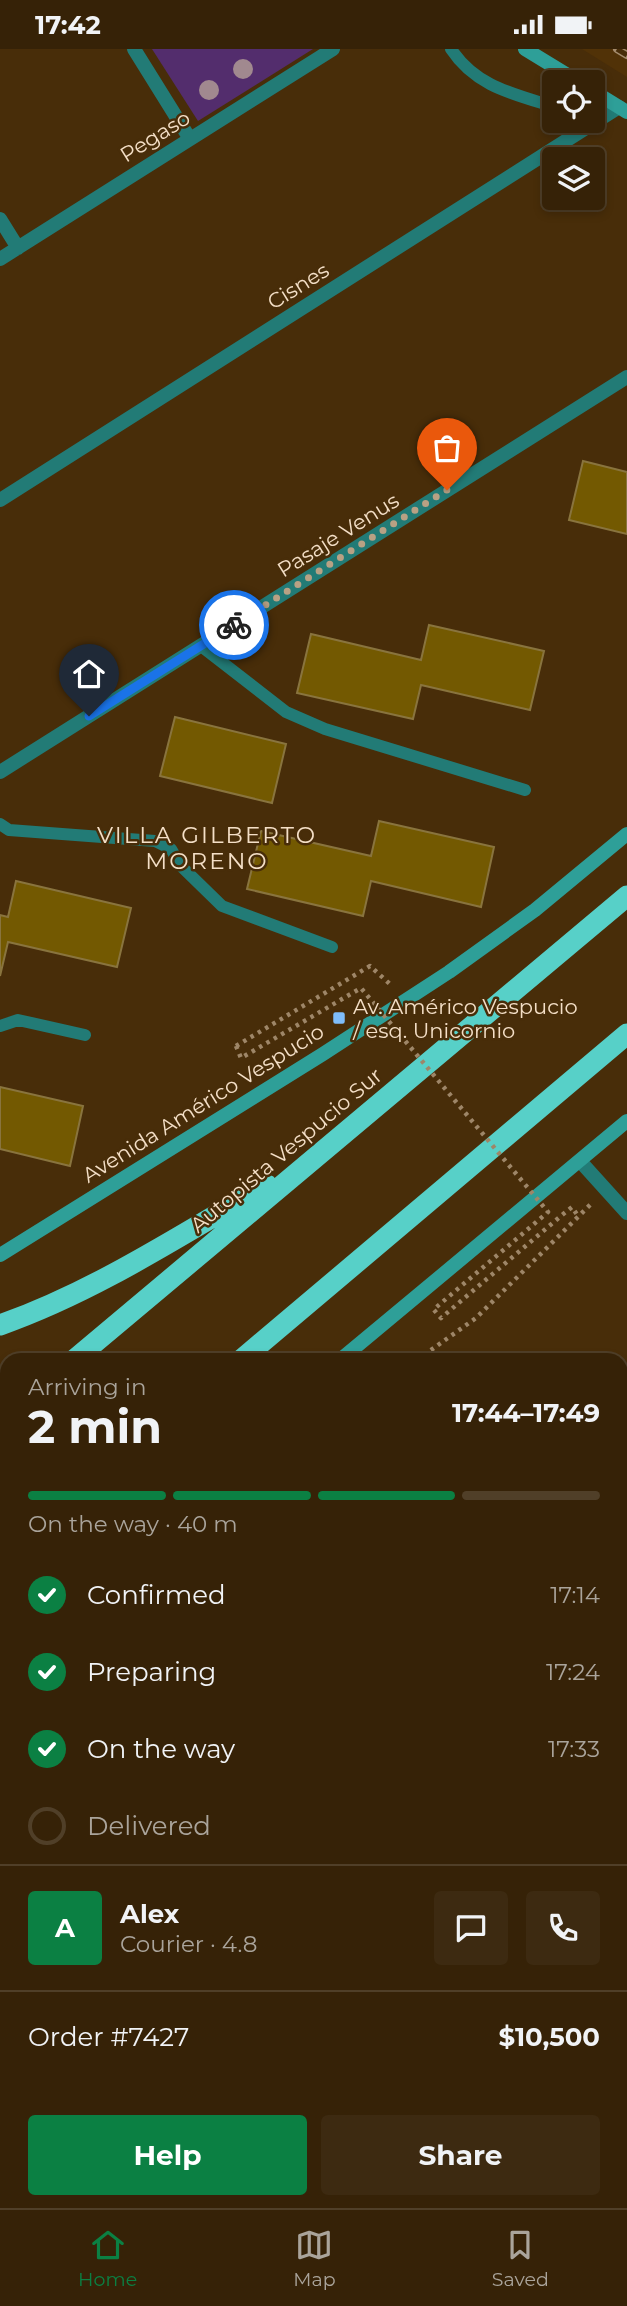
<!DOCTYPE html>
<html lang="en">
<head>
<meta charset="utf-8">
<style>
  :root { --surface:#362207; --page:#3d2a11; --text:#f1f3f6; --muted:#aaa49b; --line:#503f28; --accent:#0b8043 }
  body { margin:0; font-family:Montserrat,sans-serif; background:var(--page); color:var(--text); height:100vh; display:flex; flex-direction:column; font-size:26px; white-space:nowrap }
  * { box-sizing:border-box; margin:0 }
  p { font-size:23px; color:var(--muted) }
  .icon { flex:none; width:38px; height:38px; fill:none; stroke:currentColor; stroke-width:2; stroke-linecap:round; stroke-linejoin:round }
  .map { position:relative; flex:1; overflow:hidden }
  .drawer { position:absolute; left:0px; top:1304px; width:628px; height:856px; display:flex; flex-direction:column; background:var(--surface); border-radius:21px 21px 0 0; box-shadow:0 4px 10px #0003,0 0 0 2px var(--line) }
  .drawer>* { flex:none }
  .buttons { position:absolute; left:542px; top:21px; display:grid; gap:14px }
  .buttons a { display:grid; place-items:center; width:63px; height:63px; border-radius:7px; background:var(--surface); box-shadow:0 4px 10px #0003,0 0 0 2px var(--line); font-size:35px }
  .pin { position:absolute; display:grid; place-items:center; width:60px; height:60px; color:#fff; margin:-72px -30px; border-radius:50% 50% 50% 0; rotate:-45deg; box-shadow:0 0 7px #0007 }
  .pin .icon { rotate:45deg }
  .courier { position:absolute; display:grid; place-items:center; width:70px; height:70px; margin:-35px; border:5px solid #1a73e8; border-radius:50%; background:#fff; color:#222; box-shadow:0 2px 9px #0007 }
  .head em { font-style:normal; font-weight:700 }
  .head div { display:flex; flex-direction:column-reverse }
  .head { display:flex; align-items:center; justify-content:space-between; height:119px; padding:0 28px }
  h1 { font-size:46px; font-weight:700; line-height:52px }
  .bar { display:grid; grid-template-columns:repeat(4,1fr); gap:10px 7px; align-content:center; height:84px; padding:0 28px }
  .bar i { height:9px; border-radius:5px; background:var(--line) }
  .bar .active { background:var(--accent) }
  .bar p { grid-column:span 4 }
  .line { display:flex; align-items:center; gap:18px; padding:0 28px; border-top:2px solid var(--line) }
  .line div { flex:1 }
  .round { display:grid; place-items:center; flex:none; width:74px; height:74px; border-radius:7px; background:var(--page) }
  ol { padding:0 28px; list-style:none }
  li { display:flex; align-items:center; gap:21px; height:77px }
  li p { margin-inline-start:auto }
  li .icon { padding:7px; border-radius:50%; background:var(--accent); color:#fff; stroke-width:4 }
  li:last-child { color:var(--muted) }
  li i { width:38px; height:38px; border:4px solid var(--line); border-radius:50% }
  .action { display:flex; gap:14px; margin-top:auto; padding:14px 28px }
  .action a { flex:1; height:80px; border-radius:7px; background:var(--accent); color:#fff; font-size:28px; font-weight:700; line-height:80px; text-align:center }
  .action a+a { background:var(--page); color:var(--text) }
  .status { display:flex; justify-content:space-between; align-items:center; height:49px; padding:0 35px; background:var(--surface); direction:ltr }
  .status svg { height:19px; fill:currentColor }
  .dock { display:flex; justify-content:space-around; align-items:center; height:98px; border-top:2px solid var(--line); background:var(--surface); font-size:19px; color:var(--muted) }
  .dock a { display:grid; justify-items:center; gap:4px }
  .dock .active { color:var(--accent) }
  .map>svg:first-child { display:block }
  .built { fill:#513207 }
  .green { fill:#532d6d }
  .building { fill:#735901; stroke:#89743e; stroke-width:2 }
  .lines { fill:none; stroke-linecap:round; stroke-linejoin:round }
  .path { stroke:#9e8668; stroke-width:4.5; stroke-dasharray:3.5 5; stroke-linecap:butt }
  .lane { stroke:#227b76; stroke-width:12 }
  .street { stroke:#227b76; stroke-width:14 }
  .secondary { stroke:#2e9f98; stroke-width:14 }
  .highway { stroke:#57d0c8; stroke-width:21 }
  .rail-casing { stroke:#a48c6e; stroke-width:8 }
  .rail { stroke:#482d09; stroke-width:5; stroke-dasharray:16; stroke-linecap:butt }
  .path-bridge { stroke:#9e8668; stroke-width:4.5; stroke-dasharray:3.5 5; stroke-linecap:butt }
  .tree { fill:#a1898f }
  .done { stroke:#b8a184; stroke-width:7; stroke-dasharray:0 12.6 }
  .route { stroke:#1a73e8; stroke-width:9 }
  .poi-dot { fill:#7fbdfa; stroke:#482d09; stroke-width:2.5 }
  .labels { text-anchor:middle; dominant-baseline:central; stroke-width:5; stroke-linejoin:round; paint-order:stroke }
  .street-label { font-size:21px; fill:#f4dfc7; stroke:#482d09 }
  .poi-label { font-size:21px; fill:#f4dfc7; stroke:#482d09; text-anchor:start }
  .neighbourhood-label { font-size:23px; letter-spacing:2px; fill:#f4dfc7; stroke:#482d09 }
</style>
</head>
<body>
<div class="status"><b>17:42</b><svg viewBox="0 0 49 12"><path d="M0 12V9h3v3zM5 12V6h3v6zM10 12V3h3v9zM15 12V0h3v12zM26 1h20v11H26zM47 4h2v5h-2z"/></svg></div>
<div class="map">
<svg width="627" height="2159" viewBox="0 0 627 2159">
  <rect width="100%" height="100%" fill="#482d09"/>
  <path class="built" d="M 582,0 L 627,0 L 627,28 Z"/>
  <path class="green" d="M 152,0 L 313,0 L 198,72 Z"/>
  <path class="building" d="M 583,412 L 627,423 L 627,485 L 569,471 Z
    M 429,576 L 544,602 L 530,661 L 421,636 L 413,670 L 297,644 L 311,585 L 421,611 Z
    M 175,668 L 286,695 L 272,754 L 160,727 Z
    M 379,772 L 494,798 L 481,858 L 371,832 L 363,867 L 247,840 L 261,782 L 371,807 Z
    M 16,832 L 131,859 L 117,918 L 8,893 L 0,927 L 0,866 L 8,868 Z
    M 0,1038 L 83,1057 L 70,1117 L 0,1100 Z
    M 627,2014 L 627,2053 L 621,2047 L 621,2019 Z"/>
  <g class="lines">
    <path class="path" d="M 236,997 L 370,917 L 391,936
      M 434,1261 L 441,1269 L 562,1166 L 572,1158 L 578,1167
      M 417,1311 L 476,1269 L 591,1155"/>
    <path class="lane" d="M 451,0 C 476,38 514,45 555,58
      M 201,597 L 286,663 L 325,680 L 525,741
      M 0,775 L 9,781 L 155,792 L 171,800 L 181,817 L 222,857 L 332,898
      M 0,977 L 18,971 L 85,986"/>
    <path class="street" d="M 134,0 L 190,90
      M 0,170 L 18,199
      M 0,210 L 333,0
      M 0,451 L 619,58
      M 0,723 L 627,328
      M 580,1112 L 627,1164
      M 621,1533 L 627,1528
      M 621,1806 L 627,1812
      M 0,1972 L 7,1965
      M 360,2152 L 366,2159
      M 566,2152 L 572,2159"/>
    <path class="secondary" d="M 525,0 L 579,33
      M 593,42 L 627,63
      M 0,1206 L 323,1005 L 449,923 L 535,861 L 627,785
      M 340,1311 L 627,1072
      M 0,1593 L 7,1587"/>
    <path class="highway" d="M 0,1276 C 94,1243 181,1186 267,1136
      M 74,1311 L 627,847
      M 241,1311 L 627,985
      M 0,1372 L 7,1367
      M 0,1514 L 7,1508"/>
    <defs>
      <path id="rail" d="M 617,0 L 627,6"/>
    </defs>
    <use href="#rail" class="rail-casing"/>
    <use href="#rail" class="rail"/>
    <path class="path-bridge" d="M 236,997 L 241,1009 L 361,939 L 548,1163 L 433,1261"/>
  </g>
  <g class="tree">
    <circle cx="243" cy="20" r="10"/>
    <circle cx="209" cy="41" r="10"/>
  </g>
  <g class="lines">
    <path class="done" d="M 234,576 L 447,441"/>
    <path class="route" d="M 89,667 L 234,576"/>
  </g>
  <rect class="poi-dot" x="332" y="962" width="14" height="14" rx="3.5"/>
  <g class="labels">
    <g class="street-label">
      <text transform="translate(155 87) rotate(-32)">Pegaso</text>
      <text transform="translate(298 237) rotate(-32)">Cisnes</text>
      <text transform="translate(338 486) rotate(-32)">Pasaje Venus</text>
      <text transform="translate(203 1054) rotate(-32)">Avenida Américo Vespucio</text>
      <text transform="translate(286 1101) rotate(-40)">Autopista Vespucio Sur</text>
    </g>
    <g class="poi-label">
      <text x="353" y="957">Av. Américo Vespucio<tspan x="353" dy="24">/ esq. Unicornio</tspan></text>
    </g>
    <g class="neighbourhood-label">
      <text x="207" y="786">VILLA GILBERTO<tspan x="207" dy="26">MORENO</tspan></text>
    </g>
  </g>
</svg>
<div class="buttons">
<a><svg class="icon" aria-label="locate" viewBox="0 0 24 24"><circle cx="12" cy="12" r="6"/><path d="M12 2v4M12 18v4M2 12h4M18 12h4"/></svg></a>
<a><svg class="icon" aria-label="layers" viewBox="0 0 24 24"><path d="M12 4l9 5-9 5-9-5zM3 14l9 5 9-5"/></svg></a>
</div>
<div class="pin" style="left:447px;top:441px;background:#ea580c"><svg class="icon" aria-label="bag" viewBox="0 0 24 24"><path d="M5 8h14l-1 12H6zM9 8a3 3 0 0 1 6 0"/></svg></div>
<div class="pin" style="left:89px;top:667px;background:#1f2937"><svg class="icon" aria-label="home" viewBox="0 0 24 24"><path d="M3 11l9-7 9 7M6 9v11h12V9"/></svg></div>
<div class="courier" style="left:234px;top:576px"><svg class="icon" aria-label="bike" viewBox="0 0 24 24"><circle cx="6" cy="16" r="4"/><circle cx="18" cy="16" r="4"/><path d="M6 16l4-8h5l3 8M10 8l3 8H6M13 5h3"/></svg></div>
<section class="drawer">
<div class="head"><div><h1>2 min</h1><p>Arriving in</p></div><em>17:44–17:49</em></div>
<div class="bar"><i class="active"></i><i class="active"></i><i class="active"></i><i></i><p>On the way · 40 m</p></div>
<ol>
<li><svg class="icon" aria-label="check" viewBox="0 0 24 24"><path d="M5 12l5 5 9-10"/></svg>Confirmed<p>17:14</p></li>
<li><svg class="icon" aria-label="check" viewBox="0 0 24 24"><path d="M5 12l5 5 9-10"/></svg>Preparing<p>17:24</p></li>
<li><svg class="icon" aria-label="check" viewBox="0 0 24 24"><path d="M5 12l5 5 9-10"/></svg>On the way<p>17:33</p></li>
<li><i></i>Delivered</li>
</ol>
<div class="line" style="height:126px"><b class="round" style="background:var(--accent);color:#fff">A</b><div><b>Alex</b><p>Courier · 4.8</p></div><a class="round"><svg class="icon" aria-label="chat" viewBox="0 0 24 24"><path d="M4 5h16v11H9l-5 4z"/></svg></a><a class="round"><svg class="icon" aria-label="phone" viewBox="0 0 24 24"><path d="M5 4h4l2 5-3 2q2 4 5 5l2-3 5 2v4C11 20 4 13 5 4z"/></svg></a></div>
<div class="line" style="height:91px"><div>Order #7427</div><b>$10,500</b></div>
<div class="action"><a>Help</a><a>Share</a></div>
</section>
</div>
<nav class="dock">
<a class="active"><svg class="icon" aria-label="home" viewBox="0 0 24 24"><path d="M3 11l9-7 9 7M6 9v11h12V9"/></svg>Home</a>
<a><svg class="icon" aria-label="map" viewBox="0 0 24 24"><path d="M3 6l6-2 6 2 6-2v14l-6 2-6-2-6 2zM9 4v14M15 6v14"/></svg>Map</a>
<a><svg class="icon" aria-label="saved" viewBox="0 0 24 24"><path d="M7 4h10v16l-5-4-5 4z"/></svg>Saved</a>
</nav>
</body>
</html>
